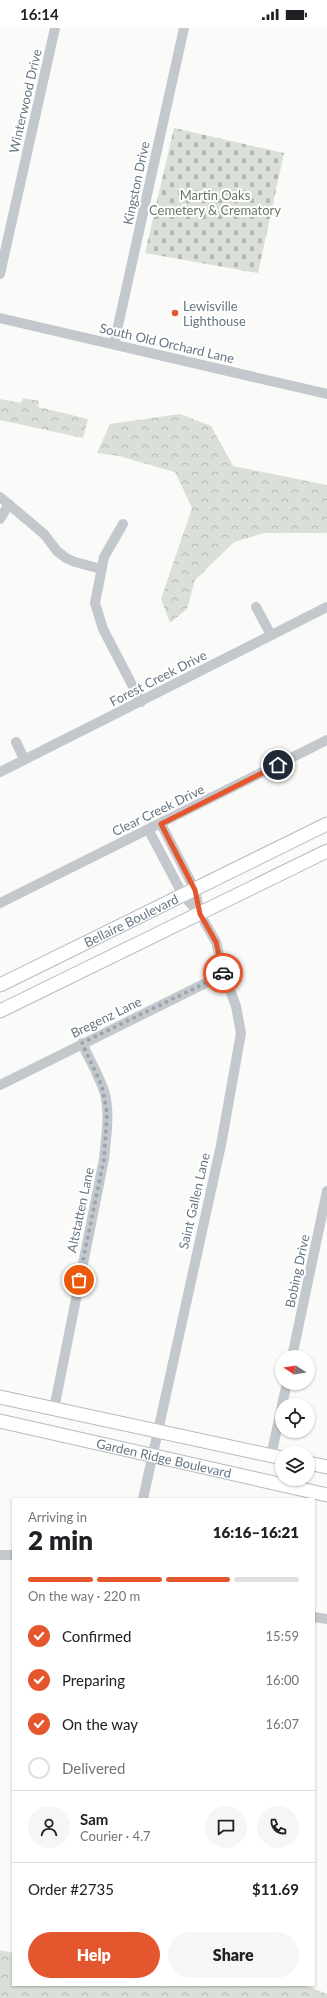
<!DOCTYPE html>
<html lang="en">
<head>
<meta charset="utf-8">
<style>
  :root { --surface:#fff; --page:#f6f6f6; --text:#202124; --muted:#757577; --line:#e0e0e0; --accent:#e4572e }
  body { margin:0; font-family:Lato,sans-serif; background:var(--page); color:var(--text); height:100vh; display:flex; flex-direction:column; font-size:15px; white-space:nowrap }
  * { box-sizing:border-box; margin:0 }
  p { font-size:13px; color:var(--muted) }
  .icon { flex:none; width:22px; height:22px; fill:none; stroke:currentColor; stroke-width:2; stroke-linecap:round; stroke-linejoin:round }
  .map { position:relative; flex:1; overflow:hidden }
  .drawer { position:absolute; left:12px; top:1470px; width:303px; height:488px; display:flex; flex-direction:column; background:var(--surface); border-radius:0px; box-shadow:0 1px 3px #0004 }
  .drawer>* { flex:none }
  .needle { width:26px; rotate:282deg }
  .buttons { position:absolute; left:275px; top:1322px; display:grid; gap:8px }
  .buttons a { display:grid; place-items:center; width:40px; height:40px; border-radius:50%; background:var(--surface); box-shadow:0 1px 3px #0004; font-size:20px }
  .pin { position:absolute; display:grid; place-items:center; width:34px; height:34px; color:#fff; margin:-17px; border:2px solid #fff; border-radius:50%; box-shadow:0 1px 4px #0007 }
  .courier { position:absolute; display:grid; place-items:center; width:40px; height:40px; margin:-20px; border:3px solid #e4572e; border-radius:50%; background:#fff; color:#222; box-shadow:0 1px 5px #0007 }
  .head em { font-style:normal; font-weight:800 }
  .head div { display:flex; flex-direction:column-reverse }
  .head { display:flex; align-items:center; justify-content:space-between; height:68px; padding:0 16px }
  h1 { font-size:26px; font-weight:800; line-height:30px }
  .bar { display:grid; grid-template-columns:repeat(4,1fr); gap:6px 4px; align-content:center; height:48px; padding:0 16px }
  .bar i { height:5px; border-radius:3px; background:var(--line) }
  .bar .active { background:var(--accent) }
  .bar p { grid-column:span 4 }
  .line { display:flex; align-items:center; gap:10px; padding:0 16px; border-top:1px solid var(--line) }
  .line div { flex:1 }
  .round { display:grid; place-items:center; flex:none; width:42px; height:42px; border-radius:21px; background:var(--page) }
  ol { padding:0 16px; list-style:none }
  li { display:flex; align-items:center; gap:12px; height:44px }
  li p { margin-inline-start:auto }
  li .icon { padding:4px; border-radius:50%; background:var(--accent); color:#fff; stroke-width:4 }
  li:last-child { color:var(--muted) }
  li i { width:22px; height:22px; border:2px solid var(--line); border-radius:50% }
  .action { display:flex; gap:8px; margin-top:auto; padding:8px 16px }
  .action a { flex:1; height:46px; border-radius:24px; background:var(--accent); color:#fff; font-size:16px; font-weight:800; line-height:46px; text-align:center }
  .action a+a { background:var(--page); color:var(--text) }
  .status { display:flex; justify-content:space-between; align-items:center; height:28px; padding:0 20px; background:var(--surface); direction:ltr }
  .status svg { height:11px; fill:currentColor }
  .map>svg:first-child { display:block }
  .forest { fill:url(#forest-crowns) }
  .cemetery { fill:url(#cemetery-stones) }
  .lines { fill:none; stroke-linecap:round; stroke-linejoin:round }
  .major-casing { stroke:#b5babe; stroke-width:15 }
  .minor { stroke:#c3c8cc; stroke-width:10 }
  .major { stroke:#fff; stroke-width:13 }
  .done { stroke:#99a4ac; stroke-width:4; stroke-dasharray:0 7.2 }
  .route { stroke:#e4572e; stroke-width:5 }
  .poi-dot { fill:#e4572e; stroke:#fff; stroke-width:1.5 }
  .labels { text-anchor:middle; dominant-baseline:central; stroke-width:4; stroke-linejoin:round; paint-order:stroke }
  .street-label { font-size:13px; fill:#657683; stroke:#fff }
  .park-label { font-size:13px; fill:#687a64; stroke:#fff }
  .poi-label { font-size:13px; fill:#657683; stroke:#fff; text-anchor:start }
</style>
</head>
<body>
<div class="status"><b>16:14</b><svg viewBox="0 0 49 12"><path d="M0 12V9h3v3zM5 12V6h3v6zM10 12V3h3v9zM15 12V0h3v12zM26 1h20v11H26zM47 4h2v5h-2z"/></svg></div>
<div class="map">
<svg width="327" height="1970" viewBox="0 0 327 1970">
  <defs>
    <pattern id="forest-crowns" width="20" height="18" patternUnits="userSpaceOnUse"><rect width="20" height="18" fill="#dadfd7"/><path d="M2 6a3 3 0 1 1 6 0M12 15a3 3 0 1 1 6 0" fill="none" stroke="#b4b9b4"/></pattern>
    <pattern id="cemetery-stones" width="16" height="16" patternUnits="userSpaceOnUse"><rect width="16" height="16" fill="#dadfd7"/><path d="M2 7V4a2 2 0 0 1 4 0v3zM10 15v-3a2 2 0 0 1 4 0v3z" fill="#b4b9b4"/></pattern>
  </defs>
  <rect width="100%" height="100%" fill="#fafaf8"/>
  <path class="forest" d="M 23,370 L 39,373 L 38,379 L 88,391 L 83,410 L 0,392 L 0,371 L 21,375 Z
    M 180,386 L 211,398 L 233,438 L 327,457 L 327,505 L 264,505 L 234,514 L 195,552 L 187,581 L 170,595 L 161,571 L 192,480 L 175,444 L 119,428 L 97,425 L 110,396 Z
    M 0,1922 L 13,1925 L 13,1957 L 305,1957 L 327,1966 L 327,1970 L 0,1970 Z"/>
  <path class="cemetery" d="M 174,100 L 284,125 L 258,245 L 145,225 Z"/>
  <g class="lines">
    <defs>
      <g id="major">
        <path id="s1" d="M 0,957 L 327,796"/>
        <path d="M 0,983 L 327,823"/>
        <path d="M 0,1369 L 282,1430"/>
        <path id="s2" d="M 0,1393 L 327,1467"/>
        <path d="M 308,1435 L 327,1439"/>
      </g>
    </defs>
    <use href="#major" class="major-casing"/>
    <path class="minor" d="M 0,246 L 55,0
      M 0,290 L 327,366
      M 114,316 L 184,0
      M 0,469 L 44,506 L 57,523 L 66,530 L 75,534 L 101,541
      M 0,491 L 9,476
      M 123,496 L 104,529 L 95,575 L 103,601 L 141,674
      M 256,579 L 271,607
      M 16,714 L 24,731
      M 0,744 L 327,579
      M 161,796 L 195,862 L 200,886
      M 0,875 L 327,712
      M 0,1057 L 224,946
      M 292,1329 L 327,1163
      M 282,1377 L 287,1355
      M 54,1381 L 104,1131 C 106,1110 110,1087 105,1066 C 100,1049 89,1031 82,1015
      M 271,1428 L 282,1378
      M 143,1471 L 221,1117 L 241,1005 L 236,978 L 224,946 L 216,914 L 200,886 L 183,867 L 148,801
      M 0,1527 L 13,1527
      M 314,1589 L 327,1591"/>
    <use href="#major" class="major"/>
  </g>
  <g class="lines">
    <path class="done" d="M 79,1252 L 104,1131 L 107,1085 L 102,1058 L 82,1015 L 224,946 L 223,945"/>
    <path class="route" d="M 223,945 L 216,914 L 200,886 L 195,862 L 161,796 L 278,737"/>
  </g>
  <circle class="poi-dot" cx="175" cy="285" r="4"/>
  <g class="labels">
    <g class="street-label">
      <text transform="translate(25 73) rotate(-77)">Winterwood Drive</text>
      <text transform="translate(136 155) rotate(-78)">Kingston Drive</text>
      <text transform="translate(167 315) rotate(13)">South Old Orchard Lane</text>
      <text transform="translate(158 650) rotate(-27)">Forest Creek Drive</text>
      <text transform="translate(158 782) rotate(-26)">Clear Creek Drive</text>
      <text stroke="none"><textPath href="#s1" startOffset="146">Bellaire Boulevard</textPath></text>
      <text transform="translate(106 989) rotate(-26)">Bregenz Lane</text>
      <text transform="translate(194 1173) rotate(-77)">Saint Gallen Lane</text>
      <text transform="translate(80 1182) rotate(-78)">Altstatten Lane</text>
      <text transform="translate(297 1243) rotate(-78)">Bobing Drive</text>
      <text stroke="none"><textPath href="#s2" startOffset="168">Garden Ridge Boulevard</textPath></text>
    </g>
    <g class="park-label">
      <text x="215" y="167">Martin Oaks<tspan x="215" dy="15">Cemetery &amp; Crematory</tspan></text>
    </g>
    <g class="poi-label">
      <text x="183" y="278">Lewisville<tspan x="183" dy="15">Lighthouse</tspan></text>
    </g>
  </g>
</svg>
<div class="buttons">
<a><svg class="needle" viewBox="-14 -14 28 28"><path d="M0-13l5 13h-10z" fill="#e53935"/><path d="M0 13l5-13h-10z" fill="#757577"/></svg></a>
<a><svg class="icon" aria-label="locate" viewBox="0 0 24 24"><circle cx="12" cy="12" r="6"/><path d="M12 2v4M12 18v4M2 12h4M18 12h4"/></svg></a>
<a><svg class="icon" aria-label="layers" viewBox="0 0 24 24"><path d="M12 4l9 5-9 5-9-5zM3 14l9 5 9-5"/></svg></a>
</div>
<div class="pin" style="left:79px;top:1252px;background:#ea580c"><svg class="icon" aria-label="bag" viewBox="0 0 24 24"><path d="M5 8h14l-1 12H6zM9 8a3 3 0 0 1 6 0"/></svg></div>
<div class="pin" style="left:278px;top:737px;background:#1f2937"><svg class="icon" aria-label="home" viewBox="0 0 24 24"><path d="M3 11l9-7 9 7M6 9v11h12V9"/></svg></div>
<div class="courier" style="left:223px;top:945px"><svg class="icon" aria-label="car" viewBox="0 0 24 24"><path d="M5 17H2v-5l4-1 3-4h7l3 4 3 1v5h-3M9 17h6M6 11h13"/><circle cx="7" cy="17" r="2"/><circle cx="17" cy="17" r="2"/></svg></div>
<section class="drawer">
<div class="head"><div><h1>2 min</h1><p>Arriving in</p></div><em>16:16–16:21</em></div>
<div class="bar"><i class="active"></i><i class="active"></i><i class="active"></i><i></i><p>On the way · 220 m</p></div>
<ol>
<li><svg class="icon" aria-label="check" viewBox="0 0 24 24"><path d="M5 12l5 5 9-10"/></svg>Confirmed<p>15:59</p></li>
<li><svg class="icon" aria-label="check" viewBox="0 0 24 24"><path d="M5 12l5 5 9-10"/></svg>Preparing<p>16:00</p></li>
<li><svg class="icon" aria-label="check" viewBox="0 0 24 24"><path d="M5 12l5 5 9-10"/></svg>On the way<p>16:07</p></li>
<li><i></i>Delivered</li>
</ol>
<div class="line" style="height:72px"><a class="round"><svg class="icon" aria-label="person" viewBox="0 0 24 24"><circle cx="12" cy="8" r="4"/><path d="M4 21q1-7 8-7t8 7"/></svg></a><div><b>Sam</b><p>Courier · 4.7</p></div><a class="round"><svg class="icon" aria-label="chat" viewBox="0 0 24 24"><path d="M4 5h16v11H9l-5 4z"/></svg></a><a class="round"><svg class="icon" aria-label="phone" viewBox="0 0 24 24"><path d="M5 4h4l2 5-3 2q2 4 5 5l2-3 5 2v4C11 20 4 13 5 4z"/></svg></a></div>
<div class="line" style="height:52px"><div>Order #2735</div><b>$11.69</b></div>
<div class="action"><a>Help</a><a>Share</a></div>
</section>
</div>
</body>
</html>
